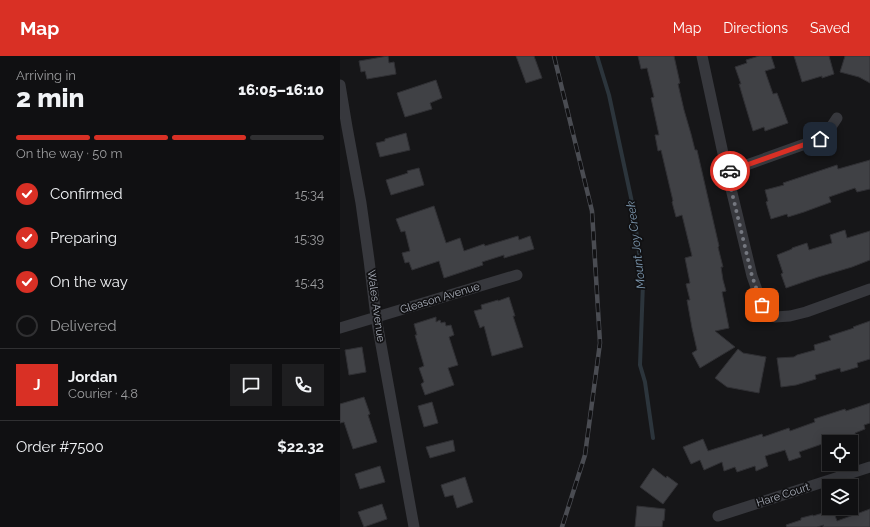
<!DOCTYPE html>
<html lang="en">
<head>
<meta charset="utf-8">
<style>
  :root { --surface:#101012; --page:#1e1e20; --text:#f1f3f6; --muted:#9c9d9f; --line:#303032; --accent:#d93025 }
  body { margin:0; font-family:Raleway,sans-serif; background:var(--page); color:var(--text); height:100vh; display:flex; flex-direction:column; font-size:15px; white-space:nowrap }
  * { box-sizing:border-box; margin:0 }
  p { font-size:13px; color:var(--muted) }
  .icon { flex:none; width:22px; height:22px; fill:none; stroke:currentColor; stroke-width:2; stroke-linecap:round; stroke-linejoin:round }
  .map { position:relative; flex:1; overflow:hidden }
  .panel { display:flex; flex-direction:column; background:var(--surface); width:340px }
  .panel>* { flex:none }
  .controls { position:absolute; left:482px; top:379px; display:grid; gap:8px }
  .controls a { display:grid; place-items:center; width:36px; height:36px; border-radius:0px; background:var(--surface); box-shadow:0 2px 10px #0003,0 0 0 1px var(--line); font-size:20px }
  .pin { position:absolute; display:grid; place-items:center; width:34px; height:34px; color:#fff; margin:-17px; border-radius:8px; box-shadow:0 2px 6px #0006 }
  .courier { position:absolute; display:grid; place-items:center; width:40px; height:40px; margin:-20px; border:3px solid #d93025; border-radius:50%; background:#fff; color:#222; box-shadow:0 1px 5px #0007 }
  .overview em { font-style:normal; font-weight:800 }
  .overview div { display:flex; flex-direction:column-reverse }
  .overview { display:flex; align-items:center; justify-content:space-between; height:68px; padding:0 16px }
  h1 { font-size:26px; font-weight:800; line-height:30px }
  .bar { display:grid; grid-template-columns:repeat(4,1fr); gap:6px 4px; align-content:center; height:48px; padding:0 16px }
  .bar i { height:5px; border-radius:3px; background:var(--line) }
  .bar .active { background:var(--accent) }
  .bar p { grid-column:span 4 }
  .line { display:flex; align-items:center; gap:10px; padding:0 16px; border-top:1px solid var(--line) }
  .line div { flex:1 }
  .round { display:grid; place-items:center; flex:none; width:42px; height:42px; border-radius:0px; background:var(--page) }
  ol { padding:0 16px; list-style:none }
  li { display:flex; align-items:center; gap:12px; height:44px }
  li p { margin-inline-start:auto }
  li .icon { padding:4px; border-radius:50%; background:var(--accent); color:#fff; stroke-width:4 }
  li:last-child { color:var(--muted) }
  li i { width:22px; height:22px; border:2px solid var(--line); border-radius:50% }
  header { display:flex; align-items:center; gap:24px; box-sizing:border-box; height:56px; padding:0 20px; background:var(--accent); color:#fff }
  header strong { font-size:19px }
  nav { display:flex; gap:22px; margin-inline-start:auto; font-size:14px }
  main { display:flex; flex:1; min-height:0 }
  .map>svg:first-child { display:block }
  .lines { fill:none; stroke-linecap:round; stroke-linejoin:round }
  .stream { stroke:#2c353c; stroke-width:4 }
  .building { fill:#404145; stroke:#303034 }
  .street { stroke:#37383d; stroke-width:11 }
  .rail-casing { stroke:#4a4c52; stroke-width:4.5 }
  .rail { stroke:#111113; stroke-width:3; stroke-dasharray:9; stroke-linecap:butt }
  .done { stroke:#757880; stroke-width:4; stroke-dasharray:0 7.2 }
  .route { stroke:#d93025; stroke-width:5 }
  .labels { text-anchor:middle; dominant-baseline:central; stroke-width:3.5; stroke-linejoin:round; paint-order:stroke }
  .street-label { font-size:11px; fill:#a8adb8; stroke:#111113 }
  .water-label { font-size:12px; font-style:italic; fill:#7f9bb3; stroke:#111113 }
</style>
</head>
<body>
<header>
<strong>Map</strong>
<nav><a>Map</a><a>Directions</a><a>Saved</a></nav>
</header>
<main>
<section class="panel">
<div class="overview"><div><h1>2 min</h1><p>Arriving in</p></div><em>16:05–16:10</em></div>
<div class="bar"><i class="active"></i><i class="active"></i><i class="active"></i><i></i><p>On the way · 50 m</p></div>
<ol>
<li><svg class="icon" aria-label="check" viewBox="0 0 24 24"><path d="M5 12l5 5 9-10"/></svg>Confirmed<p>15:34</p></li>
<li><svg class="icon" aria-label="check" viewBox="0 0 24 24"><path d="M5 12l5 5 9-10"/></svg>Preparing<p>15:39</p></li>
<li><svg class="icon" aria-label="check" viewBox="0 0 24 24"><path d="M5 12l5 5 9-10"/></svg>On the way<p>15:43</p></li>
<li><i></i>Delivered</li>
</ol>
<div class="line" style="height:72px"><b class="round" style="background:var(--accent);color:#fff">J</b><div><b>Jordan</b><p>Courier · 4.8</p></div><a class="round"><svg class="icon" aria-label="chat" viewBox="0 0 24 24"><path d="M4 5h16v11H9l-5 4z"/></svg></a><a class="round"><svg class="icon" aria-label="phone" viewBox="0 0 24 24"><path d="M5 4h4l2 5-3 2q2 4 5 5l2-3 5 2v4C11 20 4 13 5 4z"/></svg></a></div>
<div class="line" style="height:52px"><div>Order #7500</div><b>$22.32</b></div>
</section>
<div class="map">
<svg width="530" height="471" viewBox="0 0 530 471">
  <rect width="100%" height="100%" fill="#161618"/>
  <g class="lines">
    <path class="stream" d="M 257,0 L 269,39 L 293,151 L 303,227 L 300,309 L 305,326 L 313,382"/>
  </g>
  <path class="building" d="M 48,0 L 49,7 L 54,6 L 56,18 L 27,23 L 25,15 L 21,16 L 19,5 Z
    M 176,0 L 194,0 L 202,22 L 186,27 Z
    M 298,0 L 334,0 L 340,27 L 338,28 L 344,54 L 351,78 L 355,94 L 357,94 L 379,190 L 378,191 L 383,211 L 381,211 L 383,224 L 386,235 L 382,236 L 389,272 L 375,275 L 395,291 L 360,312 L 352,297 L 357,294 L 352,272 L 347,244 L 350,244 L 346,228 L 350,227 L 345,202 L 352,200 L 342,159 L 336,161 L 332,146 L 333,145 L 321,94 L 318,95 L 315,79 L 319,79 L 311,42 L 314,41 L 307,12 L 301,13 Z
    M 419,0 L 431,0 L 435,12 L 425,15 L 433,38 L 437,37 L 448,67 L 425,75 L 424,71 L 413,75 L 404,45 L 399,28 L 401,28 L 395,11 L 407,7 L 406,4 Z
    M 454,0 L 489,0 L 494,18 L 482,22 L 482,20 L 462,26 Z
    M 505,0 L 530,0 L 530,27 L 519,21 L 500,16 Z
    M 96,24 L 102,42 L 90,47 L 92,53 L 65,61 L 57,37 Z
    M 66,77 L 70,94 L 40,101 L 36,87 L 45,85 L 45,83 Z
    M 530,104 L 530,133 L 517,136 L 515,132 L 489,141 L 491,146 L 464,156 L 448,161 L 447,158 L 431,163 L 426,146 L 428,145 L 425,134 L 444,129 L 443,127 L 497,109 L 498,113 Z
    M 79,112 L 84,129 L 51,139 L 46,124 L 68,117 L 67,115 Z
    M 94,150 L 106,187 L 120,182 L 124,195 L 144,188 L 145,190 L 178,180 L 179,184 L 190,180 L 194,193 L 164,202 L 164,199 L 142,206 L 143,209 L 104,222 L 99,205 L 72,214 L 69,206 L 65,207 L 62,197 L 70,195 L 65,175 L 61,176 L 56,163 Z
    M 505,174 L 507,182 L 530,175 L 530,204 L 512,211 L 478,221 L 446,232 L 441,218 L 443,217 L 437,199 L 452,193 L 452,192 L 467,187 L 469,194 L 492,187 L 490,179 Z
    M 169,241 L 175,260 L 173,260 L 183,291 L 152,300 L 144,270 L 140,272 L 134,255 L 142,253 L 141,249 L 158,244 L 158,245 Z
    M 96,261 L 96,266 L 100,264 L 101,267 L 105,266 L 106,270 L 111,269 L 114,279 L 109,281 L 118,309 L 108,312 L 114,329 L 85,339 L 81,328 L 84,326 L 79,312 L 84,310 L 75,279 L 77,279 L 74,268 Z
    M 530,265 L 530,303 L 517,307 L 518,311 L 501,316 L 500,312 L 475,319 L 476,323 L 456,329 L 441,331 L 437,302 L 454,301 L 457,299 L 475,294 L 474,289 L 491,284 L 489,280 L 514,272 L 513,271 Z
    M 22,291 L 26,316 L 9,319 L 5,294 Z
    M 398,293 L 403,297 L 426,301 L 419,337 L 387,331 L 375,322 Z
    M 24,341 L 30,358 L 28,359 L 37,386 L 13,393 L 4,366 L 0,367 L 0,348 Z
    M 92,346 L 98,367 L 84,371 L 78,350 Z
    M 530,347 L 530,367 L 524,369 L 525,373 L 515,377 L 516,380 L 499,386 L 489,386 L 489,391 L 487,392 L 485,387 L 459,396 L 461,401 L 449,405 L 445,394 L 425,400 L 428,410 L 416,415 L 415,410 L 397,416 L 395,411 L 384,415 L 382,406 L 364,414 L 360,404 L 351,408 L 343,391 L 363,383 L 368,395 L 422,378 L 423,381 L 449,372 L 450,375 L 475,366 L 474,363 L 505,353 L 506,355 Z
    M 113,384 L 115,395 L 90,402 L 86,391 Z
    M 40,410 L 45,426 L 20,433 L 15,418 Z
    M 313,412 L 326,422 L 327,420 L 338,428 L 323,448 L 300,431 Z
    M 125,421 L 133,446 L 117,452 L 113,439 L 105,441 L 101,429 Z
    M 42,448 L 47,463 L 24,471 L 18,456 Z
    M 297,450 L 325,453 L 324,465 L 323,464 L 322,471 L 295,471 Z
    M 530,453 L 530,471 L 483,471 L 483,470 L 484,469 L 477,471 L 447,471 L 446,469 L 461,464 L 461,462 L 473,459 L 473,460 L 493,454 L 497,465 Z"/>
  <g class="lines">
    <path class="street" d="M 362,0 L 387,116 L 412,220 L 425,257 L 435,261 L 450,260 L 466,256 L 530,233
      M 0,29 L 7,71 L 21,147 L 29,204 L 36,261 L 74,471
      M 387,116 L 479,83 L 489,74 L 497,62
      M 0,272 L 177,219
      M 378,460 L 530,411"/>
    <defs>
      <path id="rail" d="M 214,0 L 252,155 L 260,287 L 245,399 L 222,471"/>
    </defs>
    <use href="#rail" class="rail-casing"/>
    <use href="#rail" class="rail"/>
  </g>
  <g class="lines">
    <path class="done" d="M 390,115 L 387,116 L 412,220 L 422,249"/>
    <path class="route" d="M 390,115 L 480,83"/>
  </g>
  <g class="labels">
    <g class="street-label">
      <text transform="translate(100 242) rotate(-17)">Gleason Avenue</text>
      <text transform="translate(36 250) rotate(82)">Wales Avenue</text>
      <text transform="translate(443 439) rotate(-18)">Hare Court</text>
    </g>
    <g class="water-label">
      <text transform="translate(296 189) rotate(-97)">Mount Joy Creek</text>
    </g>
  </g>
</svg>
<div class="controls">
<a><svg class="icon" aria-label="locate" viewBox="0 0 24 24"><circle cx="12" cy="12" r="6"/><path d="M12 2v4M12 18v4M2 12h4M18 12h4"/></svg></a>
<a><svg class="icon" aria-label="layers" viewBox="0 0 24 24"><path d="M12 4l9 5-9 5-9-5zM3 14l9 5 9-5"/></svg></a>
</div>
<div class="pin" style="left:422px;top:249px;background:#ea580c"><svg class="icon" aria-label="bag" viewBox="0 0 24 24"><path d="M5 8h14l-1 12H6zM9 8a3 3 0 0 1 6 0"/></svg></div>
<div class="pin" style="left:480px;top:83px;background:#1f2937"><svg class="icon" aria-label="home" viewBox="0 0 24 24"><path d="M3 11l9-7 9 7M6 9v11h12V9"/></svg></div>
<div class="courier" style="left:390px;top:115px"><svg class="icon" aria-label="car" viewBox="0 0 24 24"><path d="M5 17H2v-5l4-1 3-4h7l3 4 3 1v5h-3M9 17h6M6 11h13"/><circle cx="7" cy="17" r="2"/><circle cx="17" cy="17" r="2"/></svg></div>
</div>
</main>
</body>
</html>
